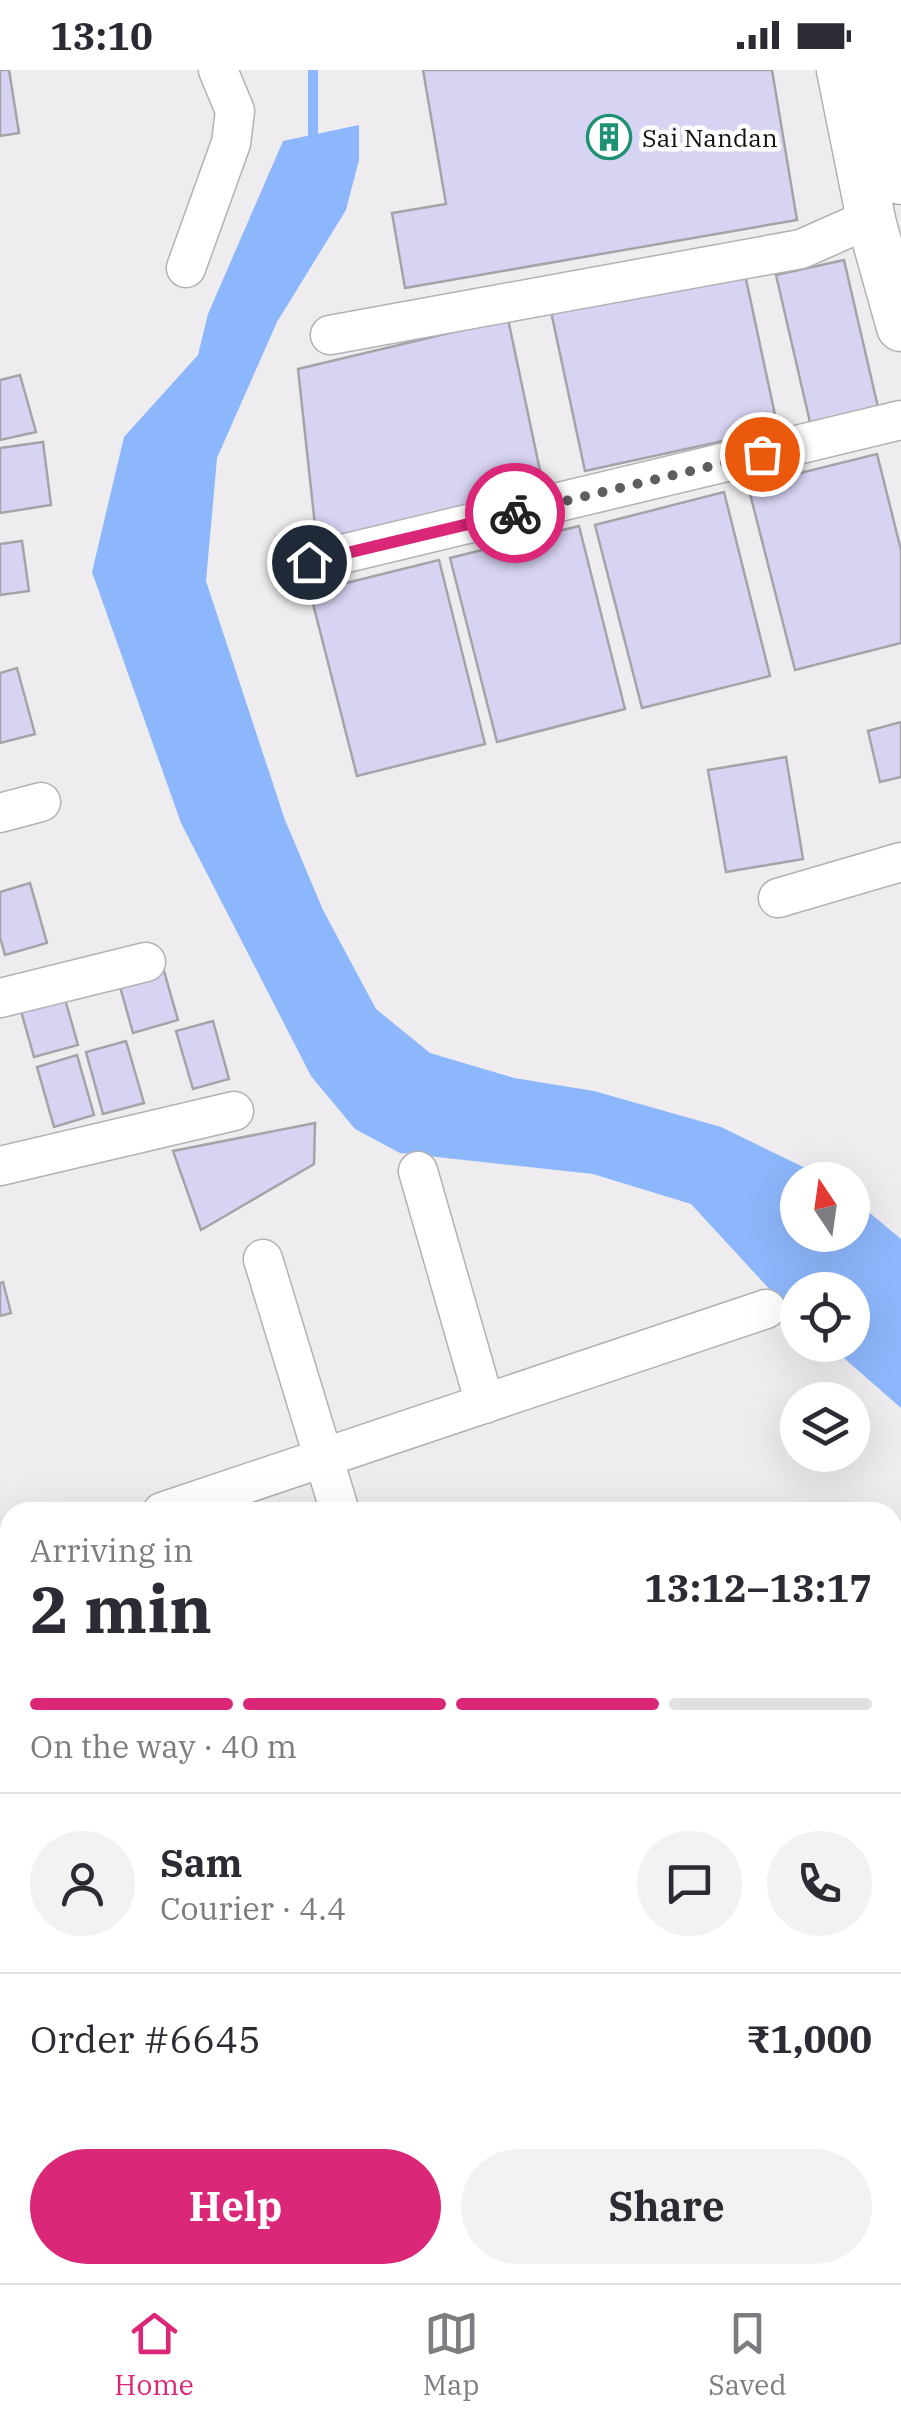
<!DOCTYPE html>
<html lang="en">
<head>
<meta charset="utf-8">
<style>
  :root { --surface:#fff; --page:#f2f2f3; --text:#2b2b33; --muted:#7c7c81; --line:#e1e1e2; --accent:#db2777 }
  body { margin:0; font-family:"IBM Plex Serif",serif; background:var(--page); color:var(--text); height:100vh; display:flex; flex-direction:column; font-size:38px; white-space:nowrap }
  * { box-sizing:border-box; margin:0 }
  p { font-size:32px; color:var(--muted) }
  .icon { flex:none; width:55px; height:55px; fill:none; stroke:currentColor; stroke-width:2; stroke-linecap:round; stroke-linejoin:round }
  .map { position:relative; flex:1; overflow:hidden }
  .details { position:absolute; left:0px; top:1432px; width:902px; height:782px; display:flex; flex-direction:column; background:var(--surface); border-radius:30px 30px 0 0; box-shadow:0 10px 40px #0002 }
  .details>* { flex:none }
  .needle { width:65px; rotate:347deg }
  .buttons { position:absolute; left:780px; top:1092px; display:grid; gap:20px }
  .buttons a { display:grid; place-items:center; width:90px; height:90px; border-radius:50%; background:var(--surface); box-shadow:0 10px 40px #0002; font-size:50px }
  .pin { position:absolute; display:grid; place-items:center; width:85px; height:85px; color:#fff; margin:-42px; border:5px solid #fff; border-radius:50%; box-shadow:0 2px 10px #0007 }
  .courier { position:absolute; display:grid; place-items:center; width:100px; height:100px; margin:-50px; border:8px solid #db2777; border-radius:50%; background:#fff; color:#222; box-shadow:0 2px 12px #0007 }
  .overview em { font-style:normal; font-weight:700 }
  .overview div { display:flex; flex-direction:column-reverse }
  .overview { display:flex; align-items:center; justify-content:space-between; height:170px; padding:0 30px }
  h1 { font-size:65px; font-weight:700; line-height:75px }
  .bar { display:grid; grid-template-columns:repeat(4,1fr); gap:15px 10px; align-content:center; height:120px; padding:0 30px }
  .bar i { height:12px; border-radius:8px; background:var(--line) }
  .bar .on { background:var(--accent) }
  .bar p { grid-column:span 4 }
  .line { display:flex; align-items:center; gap:25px; padding:0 30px; border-top:2px solid var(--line) }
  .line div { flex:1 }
  .round { display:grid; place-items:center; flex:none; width:105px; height:105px; border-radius:52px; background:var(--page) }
  .action { display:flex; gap:20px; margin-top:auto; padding:20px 30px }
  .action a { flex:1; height:115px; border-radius:60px; background:var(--accent); color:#fff; font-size:40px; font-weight:700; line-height:115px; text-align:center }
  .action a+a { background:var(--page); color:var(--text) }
  .status { display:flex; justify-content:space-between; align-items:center; height:70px; padding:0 50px; background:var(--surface); direction:ltr }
  .status svg { height:28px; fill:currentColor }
  .menu { display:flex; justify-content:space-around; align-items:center; height:140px; border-top:2px solid var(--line); background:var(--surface); font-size:28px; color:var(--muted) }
  .menu a { display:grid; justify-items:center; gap:5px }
  .menu .on { color:var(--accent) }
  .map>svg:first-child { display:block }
  .green { fill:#f6bdbd }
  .water { fill:#8db7fc }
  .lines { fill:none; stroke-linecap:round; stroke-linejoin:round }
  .stream { stroke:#8db7fc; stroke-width:10 }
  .building { fill:#d7d4f3; stroke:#a4a4a8; stroke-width:2.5 }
  .minor-casing { stroke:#b3b1b4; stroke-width:41 }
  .major-casing { stroke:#b3b1b4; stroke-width:51 }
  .minor { stroke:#fff; stroke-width:38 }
  .major { stroke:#fff; stroke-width:48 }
  .done { stroke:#5e5d5f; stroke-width:10; stroke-dasharray:0 18 }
  .route { stroke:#db2777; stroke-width:12 }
  .labels { text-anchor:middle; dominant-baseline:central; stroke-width:9; stroke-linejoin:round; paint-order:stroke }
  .poi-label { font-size:25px; fill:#111011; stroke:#fff; text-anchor:start }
</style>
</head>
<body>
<div class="status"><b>13:10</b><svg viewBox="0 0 49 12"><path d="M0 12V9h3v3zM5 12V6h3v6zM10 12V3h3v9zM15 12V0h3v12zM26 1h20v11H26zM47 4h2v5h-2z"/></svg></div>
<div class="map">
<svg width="901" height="2213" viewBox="0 0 901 2213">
  <rect width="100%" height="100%" fill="#eeecef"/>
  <path class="green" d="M 901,1524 L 901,1866 L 893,1885 L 892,1527 Z
    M 610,2205 L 770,2205 L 770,2213 L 613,2213 Z"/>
  <path class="water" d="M 359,55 L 359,90 L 346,140 L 277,252 L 217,388 L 206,511 L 285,750 L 323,840 L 376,939 L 430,983 L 514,1008 L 594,1021 L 721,1057 L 830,1110 L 798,1110 L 798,1165 L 852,1165 L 853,1129 L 901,1169 L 901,1338 L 829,1275 L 852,1275 L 852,1220 L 798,1220 L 797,1249 L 691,1134 L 593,1104 L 400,1083 L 355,1059 L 311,1006 L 181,753 L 92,502 L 124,367 L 198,285 L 208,244 L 283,71 Z
    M 901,1866 L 901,2213 L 770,2213 L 770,2205 L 892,2205 L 892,1885 Z"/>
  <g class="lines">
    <path class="stream" d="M 313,0 L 313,78"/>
  </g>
  <path class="building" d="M 0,0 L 9,0 L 19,63 L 0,66 Z
    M 423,0 L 772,0 L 797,150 L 405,218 L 392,143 L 446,134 Z
    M 844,190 L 880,346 L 812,361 L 776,205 Z
    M 743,195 L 778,359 L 585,401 L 550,237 Z
    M 508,249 L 546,429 L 318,483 L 298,299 Z
    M 20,305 L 36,362 L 0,370 L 0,310 Z
    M 43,372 L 51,435 L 0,443 L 0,378 Z
    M 877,384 L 901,480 L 901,573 L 795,600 L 748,416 Z
    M 724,422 L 770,606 L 642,638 L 595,455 Z
    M 579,456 L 625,639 L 497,672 L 450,488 Z
    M 22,471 L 29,521 L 0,525 L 0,474 Z
    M 439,490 L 485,674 L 357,706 L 310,522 Z
    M 17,598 L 35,664 L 0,673 L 0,603 Z
    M 901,652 L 901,707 L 880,712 L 868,661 Z
    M 786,687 L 803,789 L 726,802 L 708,700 Z
    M 30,813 L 47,873 L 5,885 L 0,867 L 0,822 Z
    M 162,894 L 178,950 L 133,963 L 117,906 Z
    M 63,922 L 78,975 L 34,987 L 19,934 Z
    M 213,951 L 229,1009 L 193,1019 L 176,961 Z
    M 126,971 L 144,1033 L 103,1044 L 86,982 Z
    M 77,985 L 94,1045 L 54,1057 L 37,997 Z
    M 315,1053 L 314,1094 L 201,1160 L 173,1081 Z
    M 3,1212 L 11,1243 L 0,1246 L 0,1213 Z
    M 0,1545 L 10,1562 L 10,1795 L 0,1777 Z
    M 288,2205 L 559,2205 L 563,2213 L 274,2213 Z"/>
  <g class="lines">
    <defs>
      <path id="minor" d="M 186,198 L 231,73 L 235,41 L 218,0
        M 330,265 L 801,179 L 871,148
        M 309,492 L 901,350
        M 0,743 L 41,732
        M 778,828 L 901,792
        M 0,928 L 146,892
        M 0,1096 L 234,1041
        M 418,1101 L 485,1334
        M 263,1189 L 340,1442
        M 162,1442 L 766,1239
        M 0,1496 L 10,1493
        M 0,1888 L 10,1905
        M 178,2205 L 182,2213
        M 568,2205 L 571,2213"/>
      <path id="major" d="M 841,0 L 872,154 L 901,257
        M 879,0 L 901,110"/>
    </defs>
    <use href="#minor" class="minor-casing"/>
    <use href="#major" class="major-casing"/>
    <use href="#minor" class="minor"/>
    <use href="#major" class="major"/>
  </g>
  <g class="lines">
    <path class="done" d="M 515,443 L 762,384"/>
    <path class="route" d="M 309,492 L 515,443"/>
  </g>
  <defs>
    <symbol id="building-ring" viewBox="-11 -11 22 22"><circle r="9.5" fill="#fff" stroke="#1e9174" stroke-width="1.5"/><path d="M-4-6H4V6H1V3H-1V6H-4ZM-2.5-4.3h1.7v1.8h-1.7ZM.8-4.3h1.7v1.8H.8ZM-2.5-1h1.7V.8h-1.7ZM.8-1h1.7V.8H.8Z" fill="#1e9174"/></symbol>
  </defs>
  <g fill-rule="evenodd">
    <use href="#building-ring" x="584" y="42" width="50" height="50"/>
  </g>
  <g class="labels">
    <g class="poi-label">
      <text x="642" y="67">Sai Nandan</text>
    </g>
  </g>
</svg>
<div class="buttons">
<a><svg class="needle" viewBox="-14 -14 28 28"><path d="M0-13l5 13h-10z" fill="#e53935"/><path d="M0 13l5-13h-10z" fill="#7c7c81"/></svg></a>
<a><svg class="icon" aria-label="locate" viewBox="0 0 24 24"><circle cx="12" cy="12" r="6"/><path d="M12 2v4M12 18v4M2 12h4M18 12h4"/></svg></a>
<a><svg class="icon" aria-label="layers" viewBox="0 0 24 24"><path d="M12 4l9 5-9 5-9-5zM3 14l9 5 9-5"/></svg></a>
</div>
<div class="pin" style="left:762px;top:384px;background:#ea580c"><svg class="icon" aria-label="bag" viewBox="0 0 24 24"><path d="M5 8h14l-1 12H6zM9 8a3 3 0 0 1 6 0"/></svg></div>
<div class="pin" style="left:309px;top:492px;background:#1f2937"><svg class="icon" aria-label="home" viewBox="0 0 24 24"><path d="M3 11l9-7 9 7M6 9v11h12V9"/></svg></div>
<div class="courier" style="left:515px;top:443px"><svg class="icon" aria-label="bike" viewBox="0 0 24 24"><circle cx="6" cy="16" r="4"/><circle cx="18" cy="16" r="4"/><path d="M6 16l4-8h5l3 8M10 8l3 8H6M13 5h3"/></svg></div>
<section class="details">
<div class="overview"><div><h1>2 min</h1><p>Arriving in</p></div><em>13:12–13:17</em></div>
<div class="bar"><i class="on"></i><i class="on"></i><i class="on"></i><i></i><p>On the way · 40 m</p></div>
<div class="line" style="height:180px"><a class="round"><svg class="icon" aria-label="person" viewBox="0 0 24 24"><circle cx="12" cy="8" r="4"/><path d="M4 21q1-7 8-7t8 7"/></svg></a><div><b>Sam</b><p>Courier · 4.4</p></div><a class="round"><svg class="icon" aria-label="chat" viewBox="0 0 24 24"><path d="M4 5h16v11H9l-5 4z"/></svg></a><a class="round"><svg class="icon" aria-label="phone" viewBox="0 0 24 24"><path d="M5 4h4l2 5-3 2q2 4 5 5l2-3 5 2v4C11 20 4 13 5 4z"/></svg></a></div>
<div class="line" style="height:130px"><div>Order #6645</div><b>₹1,000</b></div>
<div class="action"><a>Help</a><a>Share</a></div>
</section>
</div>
<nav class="menu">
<a class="on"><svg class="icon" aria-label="home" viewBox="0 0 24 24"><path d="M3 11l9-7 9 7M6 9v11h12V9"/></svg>Home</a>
<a><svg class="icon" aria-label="map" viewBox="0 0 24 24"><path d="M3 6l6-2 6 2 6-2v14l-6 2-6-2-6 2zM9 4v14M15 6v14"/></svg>Map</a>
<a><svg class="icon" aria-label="saved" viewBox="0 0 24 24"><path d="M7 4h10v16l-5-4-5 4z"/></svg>Saved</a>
</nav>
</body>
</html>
